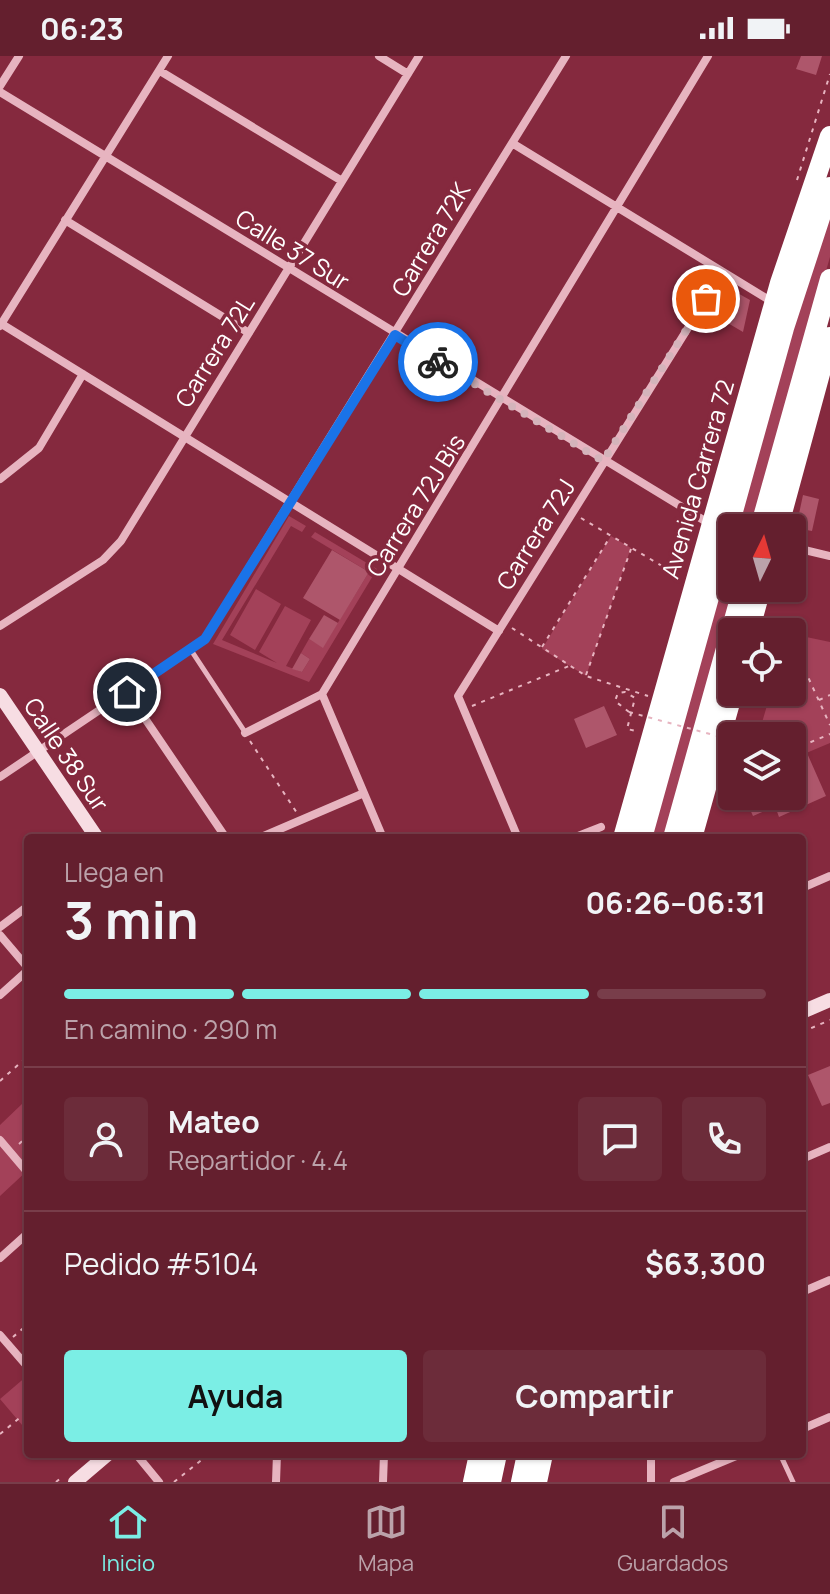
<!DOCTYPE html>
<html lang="es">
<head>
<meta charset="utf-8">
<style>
  :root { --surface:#641f2e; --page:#6c2c3a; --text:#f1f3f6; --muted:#bba2aa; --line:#783d4a; --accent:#7beee5 }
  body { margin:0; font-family:Manrope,sans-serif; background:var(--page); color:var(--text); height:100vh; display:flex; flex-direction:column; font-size:30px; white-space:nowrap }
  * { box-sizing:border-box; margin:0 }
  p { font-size:26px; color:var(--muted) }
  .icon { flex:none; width:44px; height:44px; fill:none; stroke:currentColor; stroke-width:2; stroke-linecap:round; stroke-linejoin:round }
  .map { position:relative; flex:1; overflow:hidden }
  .details { position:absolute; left:24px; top:778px; width:782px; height:624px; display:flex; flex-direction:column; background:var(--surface); border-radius:8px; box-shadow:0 2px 6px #0004,0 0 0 2px var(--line) }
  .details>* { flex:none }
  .needle { width:52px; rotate:5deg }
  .tools { position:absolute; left:718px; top:458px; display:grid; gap:16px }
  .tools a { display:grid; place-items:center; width:88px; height:88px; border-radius:8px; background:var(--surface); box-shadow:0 2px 6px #0004,0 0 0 2px var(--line); font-size:40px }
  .pin { position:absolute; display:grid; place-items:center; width:68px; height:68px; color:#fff; margin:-34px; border:4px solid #fff; border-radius:50%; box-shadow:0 2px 8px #0007 }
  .courier { position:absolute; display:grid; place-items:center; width:80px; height:80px; margin:-40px; border:6px solid #1a73e8; border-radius:50%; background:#fff; color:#222; box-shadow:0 2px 10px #0007 }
  .summary em { font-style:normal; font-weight:700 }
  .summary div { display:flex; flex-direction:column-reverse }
  .summary { display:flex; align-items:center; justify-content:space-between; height:136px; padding:0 40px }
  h1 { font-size:52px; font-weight:700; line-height:60px }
  .bar { display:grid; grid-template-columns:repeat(4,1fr); gap:12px 8px; align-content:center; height:96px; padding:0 40px }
  .bar i { height:10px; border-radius:6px; background:var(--line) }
  .bar .current { background:var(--accent) }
  .bar p { grid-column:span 4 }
  .line { display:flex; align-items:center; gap:20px; padding:0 40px; border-top:2px solid var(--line) }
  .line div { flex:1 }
  .round { display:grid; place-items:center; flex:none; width:84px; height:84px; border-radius:8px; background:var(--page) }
  .button { display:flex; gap:16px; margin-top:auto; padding:16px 40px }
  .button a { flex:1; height:92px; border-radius:8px; background:var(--accent); color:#111; font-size:32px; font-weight:700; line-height:92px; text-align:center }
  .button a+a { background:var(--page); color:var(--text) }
  .status { display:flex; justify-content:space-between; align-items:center; height:56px; padding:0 40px; background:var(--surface); direction:ltr }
  .status svg { height:22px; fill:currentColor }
  .tabs { display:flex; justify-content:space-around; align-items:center; height:112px; border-top:2px solid var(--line); background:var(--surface); font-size:22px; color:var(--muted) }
  .tabs a { display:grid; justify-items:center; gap:4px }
  .tabs .current { color:var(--accent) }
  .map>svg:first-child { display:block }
  .green { fill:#a34159 }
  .building { fill:#ae566b }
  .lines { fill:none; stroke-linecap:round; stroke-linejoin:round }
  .path { stroke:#e7b4c0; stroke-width:2; stroke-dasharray:4 6; stroke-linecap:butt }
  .lane { stroke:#e7b4c0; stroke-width:5 }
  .street { stroke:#e7b4c0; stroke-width:8 }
  .secondary { stroke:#f7dde3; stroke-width:14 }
  .highway { stroke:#fff; stroke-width:20 }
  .path-bridge { stroke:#e7b4c0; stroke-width:2; stroke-dasharray:4 6; stroke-linecap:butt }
  .done { stroke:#d4b4bb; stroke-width:8; stroke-dasharray:0 14.4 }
  .route { stroke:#1a73e8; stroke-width:10 }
  .labels { text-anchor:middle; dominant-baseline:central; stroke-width:7; stroke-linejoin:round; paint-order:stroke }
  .street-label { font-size:24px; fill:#fff; stroke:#85293e }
</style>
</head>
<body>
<div class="status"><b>06:23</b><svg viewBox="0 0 49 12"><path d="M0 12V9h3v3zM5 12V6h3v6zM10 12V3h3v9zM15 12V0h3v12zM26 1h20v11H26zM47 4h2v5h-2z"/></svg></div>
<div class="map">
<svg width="830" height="1426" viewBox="0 0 830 1426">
  <rect width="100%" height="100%" fill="#85293e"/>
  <path class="green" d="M 830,144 L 830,201 L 752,472 L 736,472 Z
    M 289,460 L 306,470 L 302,476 L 291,470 L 222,584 L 277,607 L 259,596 L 285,550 L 311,564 L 286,610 L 302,616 L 310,603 L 301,597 L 309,583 L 323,591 L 369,516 L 311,481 L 315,476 L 377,513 L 309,626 L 213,588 Z
    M 611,480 L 631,492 L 586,620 L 542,593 Z
    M 732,485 L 732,532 L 735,532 L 666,782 L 646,782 Z
    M 256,533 L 281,548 L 255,594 L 230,579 Z
    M 792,578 L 830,586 L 830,687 L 792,703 L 792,680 L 758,680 L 771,636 L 792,636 Z
    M 23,1047 L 28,1052 L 28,1114 L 0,1140 L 0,1069 Z
    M 28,1319 L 28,1376 L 0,1343 Z"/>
  <path class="building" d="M 801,0 L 822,0 L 816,19 L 796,13 Z
    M 725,230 L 750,244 L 743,276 L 709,256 Z
    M 803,439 L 819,443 L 812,475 L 796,472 Z
    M 332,494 L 369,516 L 340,564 L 303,542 Z
    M 324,559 L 338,567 L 323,592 L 309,583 Z
    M 301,597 L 310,603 L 302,616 L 292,613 Z
    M 604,650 L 617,679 L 586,692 L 574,663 Z
    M 807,697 L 826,740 L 779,761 L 775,750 L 784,746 L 782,740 L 792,740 L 792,703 Z
    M 744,740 L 764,740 L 769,753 L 753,760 Z
    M 830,1010 L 830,1047 L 822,1050 L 808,1019 Z"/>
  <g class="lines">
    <path class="path" d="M 797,124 L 830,18
      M 581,462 L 679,520
      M 512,572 L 586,620 L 648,640
      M 792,586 L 830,669
      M 542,591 L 610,481
      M 586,619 L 631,493
      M 819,644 L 830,639
      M 472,650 L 569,610
      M 629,656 L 615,645 L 618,637 L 625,636 L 635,642 L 627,673 L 636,675
      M 741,680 L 746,671 L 752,670 L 758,680
      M 250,685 L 297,757
      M 792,694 L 830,678
      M 802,976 L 830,964
      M 0,1025 L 28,1000
      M 19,1088 L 28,1080
      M 13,1281 L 28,1268
      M 0,1378 L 28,1355
      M 56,1426 L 63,1420
      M 174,1426 L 209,1398"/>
    <path class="lane" d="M 191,594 L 245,676
      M 780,1398 L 793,1426"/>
    <path class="street" d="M 379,0 L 408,18
      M 160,15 L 342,125
      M 0,30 L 19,0
      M 0,36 L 710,468
      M 512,87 L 774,247
      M 65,164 L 249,277
      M 0,267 L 499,575
      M 0,270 L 168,0
      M 0,423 L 39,392 L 83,318
      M 792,491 L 830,500
      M 0,570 L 103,504 L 121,485 L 419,0
      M 127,636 L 226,782
      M 322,638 L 383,782
      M 245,677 L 322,638 L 708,0
      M 0,721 L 205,583 L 566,0
      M 711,728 L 732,719
      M 259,782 L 364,737
      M 518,782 L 458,640 L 723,216
      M 573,782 L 601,771
      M 802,832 L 830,820
      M 0,871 L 28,850
      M 0,879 L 28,912
      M 0,939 L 28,914
      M 0,1084 L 28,1117
      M 802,1103 L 830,1091
      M 0,1202 L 28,1177
      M 802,1236 L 830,1224
      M 0,1279 L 26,1309
      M 802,1373 L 830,1361
      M 136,1398 L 159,1426
      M 276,1426 L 277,1398
      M 383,1426 L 384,1398
      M 651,1426 L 651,1398
      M 674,1426 L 741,1398"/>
    <path class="secondary" d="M 0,639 L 97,782
      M 802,956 L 830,944
      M 75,1426 L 108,1398"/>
    <path class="highway" d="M 760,472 L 830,223
      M 778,472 L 830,281
      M 749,576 L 761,532
      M 623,782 L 780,227 L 830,80
      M 642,782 L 784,272 L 830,131
      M 673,782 L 743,532
      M 692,782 L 733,636
      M 473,1426 L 479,1398
      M 491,1426 L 497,1398
      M 521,1426 L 527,1398
      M 537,1426 L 543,1398"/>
    <path class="path-bridge" d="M 629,656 L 732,684"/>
  </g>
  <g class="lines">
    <path class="done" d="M 438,306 L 603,405 L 706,243"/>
    <path class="route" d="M 127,636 L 205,583 L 395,279 L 438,306"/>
  </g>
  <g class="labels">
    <g class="street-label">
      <text transform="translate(430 183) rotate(-59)">Carrera 72K</text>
      <text transform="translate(293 193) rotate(32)">Calle 37 Sur</text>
      <text transform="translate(214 295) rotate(-58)">Carrera 72L</text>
      <text transform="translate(697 423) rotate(-74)">Avenida Carrera 72</text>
      <text transform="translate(415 449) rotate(-58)">Carrera 72J Bis</text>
      <text transform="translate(535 478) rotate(-58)">Carrera 72J</text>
      <text transform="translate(67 698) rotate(56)">Calle 38 Sur</text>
    </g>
  </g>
</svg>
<div class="tools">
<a><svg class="needle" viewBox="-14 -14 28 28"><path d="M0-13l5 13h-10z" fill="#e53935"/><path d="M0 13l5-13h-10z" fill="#bba2aa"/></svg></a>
<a><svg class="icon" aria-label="locate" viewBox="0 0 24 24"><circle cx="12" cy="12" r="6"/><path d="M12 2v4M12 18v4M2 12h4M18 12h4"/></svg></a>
<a><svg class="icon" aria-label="layers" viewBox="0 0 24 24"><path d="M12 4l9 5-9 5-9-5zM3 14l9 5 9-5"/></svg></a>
</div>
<div class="pin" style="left:706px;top:243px;background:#ea580c"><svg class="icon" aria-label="bag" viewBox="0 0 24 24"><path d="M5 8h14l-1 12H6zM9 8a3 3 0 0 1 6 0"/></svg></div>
<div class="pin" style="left:127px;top:636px;background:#1f2937"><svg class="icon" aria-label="home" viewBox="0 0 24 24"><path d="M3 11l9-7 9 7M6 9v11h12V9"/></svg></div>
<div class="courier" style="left:438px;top:306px"><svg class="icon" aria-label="bike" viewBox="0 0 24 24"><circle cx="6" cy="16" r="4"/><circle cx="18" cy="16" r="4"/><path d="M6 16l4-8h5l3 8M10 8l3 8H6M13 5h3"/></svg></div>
<section class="details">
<div class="summary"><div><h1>3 min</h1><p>Llega en</p></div><em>06:26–06:31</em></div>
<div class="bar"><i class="current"></i><i class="current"></i><i class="current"></i><i></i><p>En camino · 290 m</p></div>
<div class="line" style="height:144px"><a class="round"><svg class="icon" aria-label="person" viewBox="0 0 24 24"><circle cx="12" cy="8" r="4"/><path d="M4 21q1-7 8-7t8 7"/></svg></a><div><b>Mateo</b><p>Repartidor · 4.4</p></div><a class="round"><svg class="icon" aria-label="chat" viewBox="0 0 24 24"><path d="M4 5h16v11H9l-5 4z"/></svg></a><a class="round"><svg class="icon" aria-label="phone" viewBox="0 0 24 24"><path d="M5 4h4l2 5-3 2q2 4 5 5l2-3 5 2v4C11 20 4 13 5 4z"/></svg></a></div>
<div class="line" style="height:104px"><div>Pedido #5104</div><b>$63,300</b></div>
<div class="button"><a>Ayuda</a><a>Compartir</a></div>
</section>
</div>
<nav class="tabs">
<a class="current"><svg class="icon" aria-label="home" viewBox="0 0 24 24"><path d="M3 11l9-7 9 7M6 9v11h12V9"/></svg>Inicio</a>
<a><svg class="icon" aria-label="map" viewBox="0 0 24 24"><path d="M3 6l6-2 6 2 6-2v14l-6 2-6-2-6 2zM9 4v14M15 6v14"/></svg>Mapa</a>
<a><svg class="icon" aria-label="saved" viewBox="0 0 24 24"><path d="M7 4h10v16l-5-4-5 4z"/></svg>Guardados</a>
</nav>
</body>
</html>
